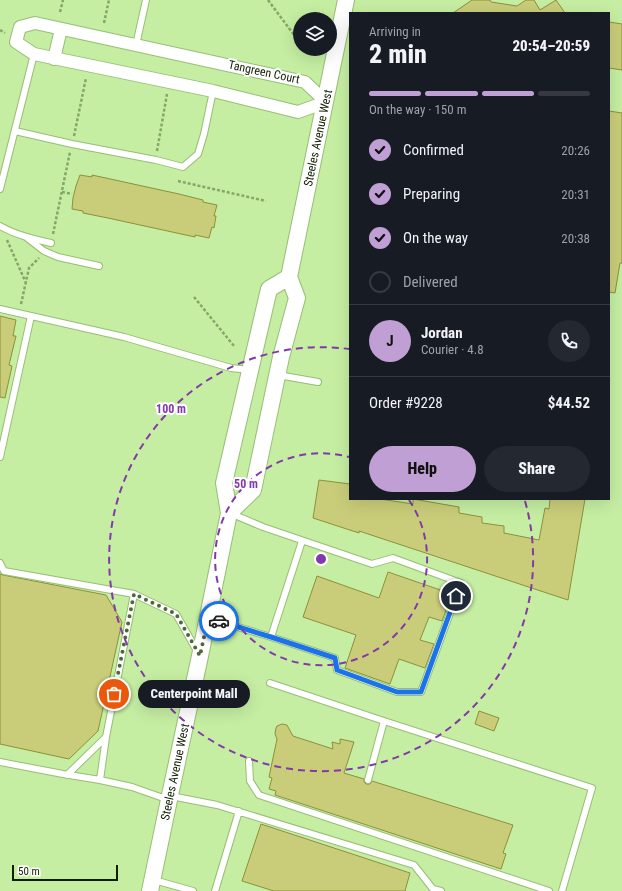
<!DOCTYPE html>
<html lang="en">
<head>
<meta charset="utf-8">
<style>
  :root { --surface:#171b24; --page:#242831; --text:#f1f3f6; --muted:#9ea1a6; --line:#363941; --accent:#c09fd4 }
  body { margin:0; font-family:"Roboto Condensed",sans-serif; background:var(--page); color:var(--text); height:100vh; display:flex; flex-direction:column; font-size:15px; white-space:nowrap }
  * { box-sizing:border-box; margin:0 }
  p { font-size:13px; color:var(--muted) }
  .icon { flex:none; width:22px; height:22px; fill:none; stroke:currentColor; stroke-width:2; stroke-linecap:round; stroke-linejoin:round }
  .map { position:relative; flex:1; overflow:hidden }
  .drawer { position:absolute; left:349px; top:12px; width:261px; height:488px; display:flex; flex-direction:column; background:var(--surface); border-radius:0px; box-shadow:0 4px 16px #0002 }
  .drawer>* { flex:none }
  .controls { position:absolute; left:293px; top:12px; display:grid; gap:8px }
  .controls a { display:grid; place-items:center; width:44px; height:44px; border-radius:50%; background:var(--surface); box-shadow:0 4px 16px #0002; font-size:20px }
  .scale { position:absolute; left:12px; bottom:10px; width:106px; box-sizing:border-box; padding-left:4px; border:2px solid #101e02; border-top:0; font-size:11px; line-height:14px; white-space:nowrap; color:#101e02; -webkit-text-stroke:3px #fff; paint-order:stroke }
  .pin { position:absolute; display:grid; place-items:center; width:34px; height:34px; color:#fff; margin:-17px; border:2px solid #fff; border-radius:50%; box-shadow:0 1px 4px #0007 }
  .courier { position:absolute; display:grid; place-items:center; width:40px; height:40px; margin:-20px; border:3px solid #1a73e8; border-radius:50%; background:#fff; color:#222; box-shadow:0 1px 5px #0007 }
  .bubble { position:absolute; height:28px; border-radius:14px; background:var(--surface); box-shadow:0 4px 16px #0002; font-size:13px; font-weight:800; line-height:28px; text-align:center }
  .head em { font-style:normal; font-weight:800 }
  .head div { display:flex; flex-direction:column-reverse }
  .head { display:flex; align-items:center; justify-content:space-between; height:68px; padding:0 20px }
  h1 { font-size:26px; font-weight:800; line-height:30px }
  .bar { display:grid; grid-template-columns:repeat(4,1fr); gap:6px 4px; align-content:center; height:48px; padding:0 20px }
  .bar i { height:5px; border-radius:3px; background:var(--line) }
  .bar .current { background:var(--accent) }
  .bar p { grid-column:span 4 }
  .line { display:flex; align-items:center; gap:10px; padding:0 20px; border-top:1px solid var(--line) }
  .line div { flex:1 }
  .round { display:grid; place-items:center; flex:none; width:42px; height:42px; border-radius:21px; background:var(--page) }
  ol { padding:0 20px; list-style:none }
  li { display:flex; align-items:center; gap:12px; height:44px }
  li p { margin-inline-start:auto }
  li .icon { padding:4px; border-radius:50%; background:var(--accent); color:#111; stroke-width:4 }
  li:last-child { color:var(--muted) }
  li i { width:22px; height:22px; border:2px solid var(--line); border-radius:50% }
  .action { display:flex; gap:8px; margin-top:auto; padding:8px 20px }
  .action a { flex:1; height:46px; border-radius:24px; background:var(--accent); color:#111; font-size:16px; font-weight:800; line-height:46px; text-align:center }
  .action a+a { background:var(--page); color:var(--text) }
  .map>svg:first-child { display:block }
  .building { fill:#c9cd79; stroke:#8d903b }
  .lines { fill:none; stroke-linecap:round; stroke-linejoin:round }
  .service-casing { stroke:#97be74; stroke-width:8 }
  .minor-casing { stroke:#97be74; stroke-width:14 }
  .secondary-casing { stroke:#97be74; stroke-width:18 }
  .path { stroke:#86a56a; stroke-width:2.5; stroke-dasharray:3 2; stroke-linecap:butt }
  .service { stroke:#fff; stroke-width:6 }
  .minor { stroke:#fff; stroke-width:12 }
  .secondary { stroke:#fff; stroke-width:16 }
  .done { stroke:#4f673a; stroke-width:4; stroke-dasharray:0 7.2 }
  .route { stroke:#1a73e8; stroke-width:5 }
  .ring { fill:none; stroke:#8339ab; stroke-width:2; stroke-dasharray:7 5 }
  .labels { text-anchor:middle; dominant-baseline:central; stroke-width:4; stroke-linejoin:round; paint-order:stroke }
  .street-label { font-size:12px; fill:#101e02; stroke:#fff }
  .centre { fill:#8339ab; stroke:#fff; stroke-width:2 }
  .ring-label { font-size:12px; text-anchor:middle; font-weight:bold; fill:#8339ab; stroke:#fff; stroke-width:4; stroke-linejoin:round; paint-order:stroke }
</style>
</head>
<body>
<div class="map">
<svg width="622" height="891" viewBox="0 0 622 891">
  <rect width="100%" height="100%" fill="#c5eea2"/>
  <path class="building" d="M 472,0 L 490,0 L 491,2 L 517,6 L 526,0 L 534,0 L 540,10 L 556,0 L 565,13 L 453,13 Z
    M 609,22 L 622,24 L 622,70 L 609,68 Z
    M 609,111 L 622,113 L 622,263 L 620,263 L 615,293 L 609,292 Z
    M 80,175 L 92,177 L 92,175 L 179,194 L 203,200 L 203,202 L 217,205 L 214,216 L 216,216 L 214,228 L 212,227 L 209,238 L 195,235 L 195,237 L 108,218 L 83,213 L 83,211 L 72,209 L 73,198 L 76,186 Z
    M 0,316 L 16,320 L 13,336 L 16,336 L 9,365 L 12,366 L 5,398 L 0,397 Z
    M 319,480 L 350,484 L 350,499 L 380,499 L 413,504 L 413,499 L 459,507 L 459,513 L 482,517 L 482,523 L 504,526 L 504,533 L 539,540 L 545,508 L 549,509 L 550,499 L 585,499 L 568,600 L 359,531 L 359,533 L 313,518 Z
    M 388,572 L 452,594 L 442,621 L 429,617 L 420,640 L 434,644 L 425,668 L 399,659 L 390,684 L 345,668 L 356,635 L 303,617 L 317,576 L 379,598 Z
    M 0,574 L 3,575 L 106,595 L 122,622 L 98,731 L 69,759 L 0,744 Z
    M 479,711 L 499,718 L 494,731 L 475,724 Z
    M 282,724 L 287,725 L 288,727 L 293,736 L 333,749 L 332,742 L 340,744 L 340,739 L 354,742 L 344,773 L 364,779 L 364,782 L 366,784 L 370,784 L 372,781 L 513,825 L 503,853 L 506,854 L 501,869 L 275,795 L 276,791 L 269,789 L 272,778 L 269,777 L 277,739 L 275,734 L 276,728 L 277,726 Z
    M 261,824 L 410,873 L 405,891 L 274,891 L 242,881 Z"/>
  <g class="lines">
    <defs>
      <path id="service" d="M 136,45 L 146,0
        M 15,131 L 72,144 L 156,160 L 183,167 L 198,154 L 204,134 L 213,91
        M 0,189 L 34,54
        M 0,226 C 16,235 33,239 51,243
        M 26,237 L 44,251 L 58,257 L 99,266
        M 0,309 L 124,337 L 231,368 L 249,370
        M 278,375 L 318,382
        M 0,457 L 31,316
        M 0,563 L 4,571 L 134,594 L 176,614 L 197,651
        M 208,618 L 271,637 L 335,658 L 337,670 L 397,692 L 421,692 L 461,583 L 393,558 L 372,564 L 263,527 L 230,513
        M 271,637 L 302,541
        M 270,683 L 384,721 L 368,780
        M 384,721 L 592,788 L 562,891
        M 249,761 L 250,781 L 259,795 L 549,891
        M 0,762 L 63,774 L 100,780 L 106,737 L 134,594
        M 67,775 L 106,737
        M 100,780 L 132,787 L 169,800
        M 171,796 L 217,805 L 414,865 L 433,889 L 441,891
        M 154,880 L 193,891
        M 215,891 L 239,811"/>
      <path id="minor" d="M 35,23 L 305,82 L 326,102 L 298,112 L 213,91 L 34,54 L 16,42 L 20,27 Z
        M 54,59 L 61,29"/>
      <path id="secondary" d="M 229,513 L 253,490 L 281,357 L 297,298 L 289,277 L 346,0
        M 150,891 L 170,795 L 200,656 L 229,513 L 224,483 L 269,289 L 289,277"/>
    </defs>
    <use href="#service" class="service-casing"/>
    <use href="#minor" class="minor-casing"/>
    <use href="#secondary" class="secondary-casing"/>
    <path class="path" d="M 268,0 L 300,43
      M 60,12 L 63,0
      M 104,23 L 109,0
      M 0,30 L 5,33
      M 74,136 L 86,78
      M 157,151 L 167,94
      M 178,181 L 266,201
      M 62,192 L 72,194
      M 53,234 L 70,152
      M 7,240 L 26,283
      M 194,297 L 234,346
      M 21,304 L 29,268 L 39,258"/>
    <use href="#service" class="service"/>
    <use href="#minor" class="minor"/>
    <use href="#secondary" class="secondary"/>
  </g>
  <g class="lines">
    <path class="done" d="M 114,694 L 134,594 L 176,614 L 200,656 L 208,618 L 219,621"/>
    <path class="route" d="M 219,621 L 271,637 L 335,658 L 337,670 L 397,692 L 421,692 L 456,596"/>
  </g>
  <g class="ring">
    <path d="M409 500A106 106 0 1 1 349 457"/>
    <path d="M525 501A212 212 0 1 1 349 349"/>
  </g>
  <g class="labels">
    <g class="street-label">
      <text transform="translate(264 72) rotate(12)">Tangreen Court</text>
      <text transform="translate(318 138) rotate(-78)">Steeles Avenue West</text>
      <text transform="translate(175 772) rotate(-78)">Steeles Avenue West</text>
    </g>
  </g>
  <circle cx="321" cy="559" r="6" class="centre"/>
  <g class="ring-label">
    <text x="171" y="413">100 m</text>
    <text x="246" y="488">50 m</text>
  </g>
</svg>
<div class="controls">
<a><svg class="icon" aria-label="layers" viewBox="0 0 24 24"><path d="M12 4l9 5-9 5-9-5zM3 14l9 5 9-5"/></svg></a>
</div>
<div class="scale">50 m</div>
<div class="pin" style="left:114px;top:694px;background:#ea580c"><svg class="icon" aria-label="bag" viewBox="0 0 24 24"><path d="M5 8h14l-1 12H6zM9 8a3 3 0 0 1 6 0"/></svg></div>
<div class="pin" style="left:456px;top:596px;background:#1f2937"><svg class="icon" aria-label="home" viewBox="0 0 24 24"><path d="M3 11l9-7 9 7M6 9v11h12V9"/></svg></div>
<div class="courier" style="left:219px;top:621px"><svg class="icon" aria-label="car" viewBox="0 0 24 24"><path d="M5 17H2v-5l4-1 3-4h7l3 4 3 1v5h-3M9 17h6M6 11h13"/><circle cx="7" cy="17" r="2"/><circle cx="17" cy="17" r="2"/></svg></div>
<div class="bubble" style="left:138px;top:680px;width:112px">Centerpoint Mall</div>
<section class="drawer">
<div class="head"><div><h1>2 min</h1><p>Arriving in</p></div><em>20:54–20:59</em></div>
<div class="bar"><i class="current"></i><i class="current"></i><i class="current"></i><i></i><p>On the way · 150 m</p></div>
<ol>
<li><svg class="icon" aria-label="check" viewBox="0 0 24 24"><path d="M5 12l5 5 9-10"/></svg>Confirmed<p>20:26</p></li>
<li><svg class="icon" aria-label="check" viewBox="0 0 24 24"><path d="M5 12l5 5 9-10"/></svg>Preparing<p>20:31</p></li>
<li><svg class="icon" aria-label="check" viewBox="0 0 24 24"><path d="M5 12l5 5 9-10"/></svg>On the way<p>20:38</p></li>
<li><i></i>Delivered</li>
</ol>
<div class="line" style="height:72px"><b class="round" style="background:var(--accent);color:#111">J</b><div><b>Jordan</b><p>Courier · 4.8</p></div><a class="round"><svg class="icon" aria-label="phone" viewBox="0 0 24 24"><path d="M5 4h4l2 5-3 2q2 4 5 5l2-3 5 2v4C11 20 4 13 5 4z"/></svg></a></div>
<div class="line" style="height:52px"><div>Order #9228</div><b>$44.52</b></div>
<div class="action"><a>Help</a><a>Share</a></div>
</section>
</div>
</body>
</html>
